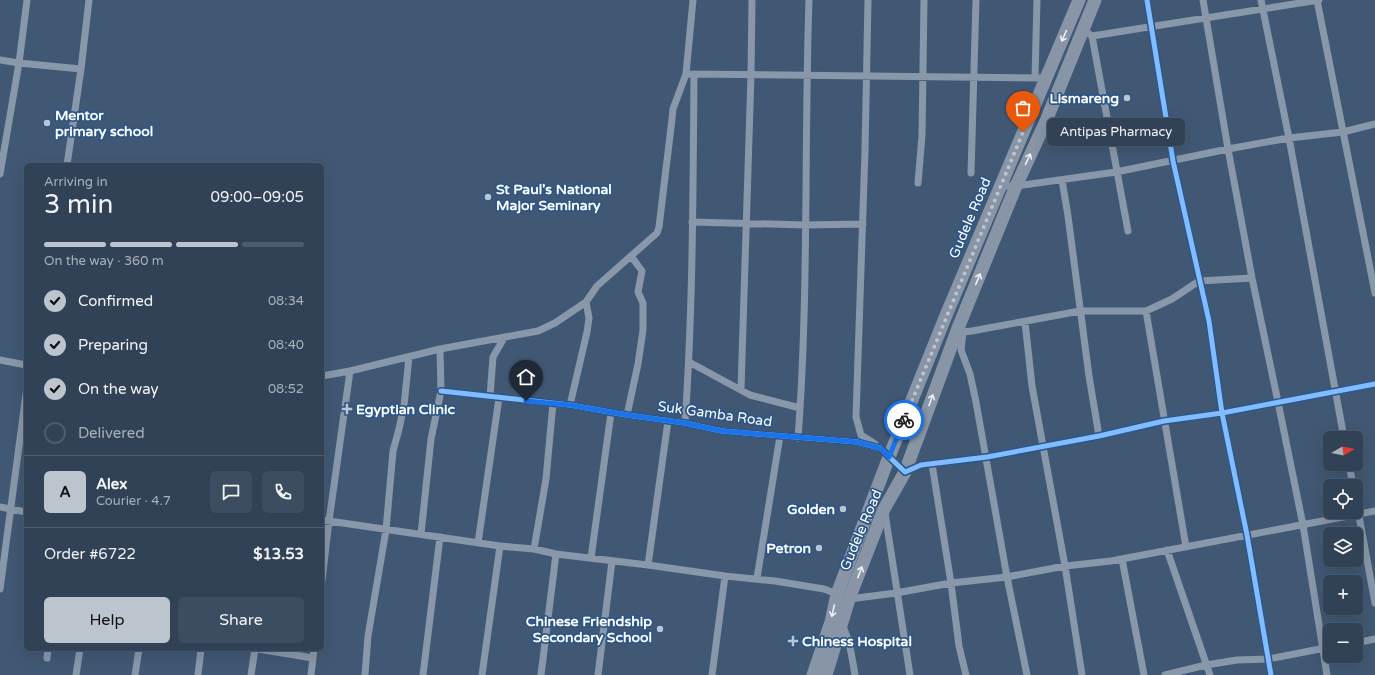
<!DOCTYPE html>
<html lang="en">
<head>
<meta charset="utf-8">
<style>
  :root { --surface:#314257; --page:#3d4d61; --text:#f1f3f6; --muted:#a8b0ba; --line:#4c5b6d; --accent:#bcc5ce }
  body { margin:0; font-family:"Varela Round",sans-serif; background:var(--page); color:var(--text); height:100vh; display:flex; flex-direction:column; font-size:15px; white-space:nowrap }
  * { box-sizing:border-box; margin:0 }
  p { font-size:13px; color:var(--muted) }
  .icon { flex:none; width:22px; height:22px; fill:none; stroke:currentColor; stroke-width:2; stroke-linecap:round; stroke-linejoin:round }
  .map { position:relative; flex:1; overflow:hidden }
  .drawer { position:absolute; left:24px; top:163px; width:300px; height:488px; display:flex; flex-direction:column; background:var(--surface); border-radius:6px; box-shadow:0 4px 16px #0002,0 0 0 1px var(--line) }
  .drawer>* { flex:none }
  .needle { width:26px; rotate:81deg }
  .controls { position:absolute; left:1323px; top:431px; display:grid; gap:8px }
  .controls a { display:grid; place-items:center; width:40px; height:40px; border-radius:6px; background:var(--surface); box-shadow:0 4px 16px #0002,0 0 0 1px var(--line); font-size:20px }
  .pin { position:absolute; display:grid; place-items:center; width:34px; height:34px; color:#fff; margin:-41px -17px; border-radius:50% 50% 50% 0; rotate:-45deg; box-shadow:0 0 4px #0007 }
  .pin .icon { rotate:45deg }
  .courier { position:absolute; display:grid; place-items:center; width:40px; height:40px; margin:-20px; border:3px solid #1a73e8; border-radius:50%; background:#fff; color:#222; box-shadow:0 1px 5px #0007 }
  .bubble { position:absolute; height:28px; border-radius:6px; background:var(--surface); box-shadow:0 4px 16px #0002,0 0 0 1px var(--line); font-size:13px; font-weight:600; line-height:28px; text-align:center }
  .headline em { font-style:normal; font-weight:600 }
  .headline div { display:flex; flex-direction:column-reverse }
  .headline { display:flex; align-items:center; justify-content:space-between; height:68px; padding:0 20px }
  h1 { font-size:26px; font-weight:600; line-height:30px }
  .bar { display:grid; grid-template-columns:repeat(4,1fr); gap:6px 4px; align-content:center; height:48px; padding:0 20px }
  .bar i { height:5px; border-radius:3px; background:var(--line) }
  .bar .current { background:var(--accent) }
  .bar p { grid-column:span 4 }
  .line { display:flex; align-items:center; gap:10px; padding:0 20px; border-top:1px solid var(--line) }
  .line div { flex:1 }
  .round { display:grid; place-items:center; flex:none; width:42px; height:42px; border-radius:6px; background:var(--page) }
  ol { padding:0 20px; list-style:none }
  li { display:flex; align-items:center; gap:12px; height:44px }
  li p { margin-inline-start:auto }
  li .icon { padding:4px; border-radius:50%; background:var(--accent); color:#111; stroke-width:4 }
  li:last-child { color:var(--muted) }
  li i { width:22px; height:22px; border:2px solid var(--line); border-radius:50% }
  .action { display:flex; gap:8px; margin-top:auto; padding:8px 20px }
  .action a { flex:1; height:46px; border-radius:6px; background:var(--accent); color:#111; font-size:16px; font-weight:600; line-height:46px; text-align:center }
  .action a+a { background:var(--page); color:var(--text) }
  .map>svg:first-child { display:block }
  .lines { fill:none; stroke-linecap:round; stroke-linejoin:round }
  .street { stroke:#8897a9; stroke-width:7 }
  .highway { stroke:#8795a7; stroke-width:13 }
  .cycleway-casing { stroke:#2c5689; stroke-width:8 }
  .cycleway { stroke:#80bcff; stroke-width:5 }
  .oneway { stroke:#edeff2 }
  .done { stroke:#bcc5ce; stroke-width:4; stroke-dasharray:0 7.2 }
  .route { stroke:#1a73e8; stroke-width:5 }
  .poi-dot { fill:#bcc5ce; stroke:#2c5689; stroke-width:1.5 }
  .labels { text-anchor:middle; dominant-baseline:central; stroke-width:3.5; stroke-linejoin:round; paint-order:stroke }
  .poi-label { font-size:14px; font-weight:bold; fill:#fff; stroke:#2c5689; text-anchor:end }
  .street-label { font-size:14px; fill:#fff; stroke:#2c5689 }
</style>
</head>
<body>
<div class="map">
<svg width="1375" height="675" viewBox="0 0 1375 675">
  <rect width="100%" height="100%" fill="#415874"/>
  <g class="lines">
    <path class="street" d="M 868,0 L 865,151 L 856,417 L 861,435 L 875,444
      M 1147,0 L 1173,161 L 1209,321 L 1222,413 L 1247,535 L 1271,675
      M 1203,0 L 1228,149 L 1252,278 L 1278,402 L 1303,525 L 1327,675
      M 1261,0 L 1289,138 L 1344,438
      M 1317,0 L 1375,293
      M 1084,30 L 1092,36 L 1319,0
      M 1092,36 L 1128,231
      M 0,60 L 19,63 L 81,69
      M 686,74 L 1046,78
      M 1035,78 L 1037,0
      M 67,165 L 81,69 L 89,0
      M 971,173 L 976,0
      M 0,174 L 19,63 L 27,0
      M 1062,180 L 1068,216 L 1089,376 L 1099,436
      M 918,183 L 922,136 L 924,0
      M 1001,186 L 1016,186 L 1116,172 L 1228,149 L 1289,138 L 1343,132 L 1375,124
      M 692,222 L 805,225 L 863,224
      M 1146,311 L 1186,547
      M 1025,322 L 1032,386 L 1065,566 L 1082,675
      M 959,330 L 963,332 L 972,331 L 1080,311 L 1146,311 L 1172,299 L 1199,281 L 1252,278
      M 963,332 L 961,350 L 970,374 L 976,402 L 1007,577 L 1027,675
      M 0,360 L 26,365
      M 689,362 L 750,395 L 800,408
      M 322,376 L 350,371 L 440,349 L 538,331 L 555,323 L 586,302 L 597,286 L 657,233 L 659,227 L 672,119 L 673,109 L 686,74 L 693,0
      M 741,389 L 751,75 L 752,0
      M 441,391 L 570,405 L 627,415 L 685,423 L 722,431 L 857,442 L 880,448 L 905,472 L 921,465 L 987,457 L 1099,436 L 1164,421 L 1222,413 L 1375,384
      M 490,396 L 493,357 L 504,338
      M 570,405 L 587,332 L 589,318 L 586,302
      M 627,415 L 638,364 L 643,330 L 643,303 L 638,292 L 642,271 L 631,256
      M 685,423 C 693,307 693,191 694,74
      M 798,438 C 809,292 804,146 809,0
      M 932,464 L 951,583 L 959,646 L 966,675
      M 1349,464 L 1353,486
      M 1356,500 L 1375,603
      M 0,507 L 26,512
      M 885,513 L 910,675
      M 322,520 L 500,546 L 534,549 L 556,554 L 648,565 L 725,576 L 775,581 L 824,589 L 837,594
      M 421,534 L 431,439 L 441,391 L 440,349
      M 478,543 L 499,398
      M 534,549 L 546,479 L 553,403
      M 1167,550 L 1210,675
      M 591,558 L 611,413
      M 1122,559 L 1144,675
      M 648,565 L 668,421
      M 757,578 L 780,436
      M 322,580 L 329,521 L 350,371
      M 0,589 L 26,394
      M 849,599 L 896,593 L 951,583 L 1007,577 L 1065,566 L 1111,561 L 1375,511
      M 842,625 C 850,640 852,658 855,675
      M 1356,643 L 1375,639
      M 258,649 L 313,658
      M 47,658 L 48,649
      M 76,675 L 80,649
      M 135,675 L 139,649
      M 198,675 L 201,649
      M 251,675 L 255,649
      M 311,675 L 314,649
      M 365,675 L 368,636 L 386,530 L 393,451 L 399,429 L 404,406 L 409,357
      M 423,675 L 440,537
      M 482,675 L 500,546
      M 541,675 L 556,554
      M 598,675 L 612,561
      M 712,675 L 725,576
      M 1165,675 L 1206,665 L 1237,660 L 1269,659 L 1330,647"/>
    <path class="highway" d="M 813,675 L 831,622 L 837,594 L 889,457 L 947,313 L 1079,0
      M 826,675 L 849,599 L 884,509 L 905,472 L 958,328 L 1016,186 L 1046,121 L 1095,0"/>
    <defs>
      <path id="cycleway" d="M 1147,0 L 1173,161 L 1209,321 L 1222,413 L 1247,535 L 1271,675
        M 441,391 L 570,405 L 627,415 L 685,423 L 722,431 L 857,442 L 880,448 L 905,472 L 921,465 L 987,457 L 1099,436 L 1164,421 L 1222,413 L 1375,384"/>
    </defs>
    <use href="#cycleway" class="cycleway-casing"/>
    <use href="#cycleway" class="cycleway"/>
  </g>
  <defs><path id="oneway-shaft" d="M-6 0H5M1.5-3L5.5 0L1.5 3" fill="none" stroke-width="1.6" stroke-linecap="round" stroke-linejoin="round"/></defs>
  <g class="oneway">
    <use href="#oneway-shaft" transform="translate(1064 36) rotate(114)"/>
    <use href="#oneway-shaft" transform="translate(1028 159) rotate(-65)"/>
    <use href="#oneway-shaft" transform="translate(978 279) rotate(-68)"/>
    <use href="#oneway-shaft" transform="translate(931 400) rotate(-70)"/>
    <use href="#oneway-shaft" transform="translate(860 572) rotate(-69)"/>
    <use href="#oneway-shaft" transform="translate(833 611) rotate(103)"/>
  </g>
  <g class="lines">
    <path class="done" d="M 904,420 L 1023,132"/>
    <path class="route" d="M 526,401 L 570,405 L 627,415 L 685,423 L 722,431 L 857,442 L 880,448 L 889,457 L 904,420"/>
  </g>
  <g class="poi-dot">
    <circle cx="1127" cy="98" r="4"/>
    <circle cx="47" cy="123" r="4"/>
    <circle cx="488" cy="197" r="4"/>
    <path d="M345 403h4v4h4v4h-4v4h-4v-4h-4v-4h4z"/>
    <circle cx="843" cy="509" r="4"/>
    <circle cx="819" cy="548" r="4"/>
    <circle cx="660" cy="629" r="4"/>
    <path d="M791 635h4v4h4v4h-4v4h-4v-4h-4v-4h4z"/>
  </g>
  <g class="labels">
    <g class="poi-label">
      <text x="1119" y="98">Lismareng</text>
      <text x="55" y="115" text-anchor="start">Mentor<tspan x="55" dy="16">primary school</tspan></text>
      <text x="496" y="189" text-anchor="start">St Paul's National<tspan x="496" dy="16">Major Seminary</tspan></text>
      <text x="356" y="409" text-anchor="start">Egyptian Clinic</text>
      <text x="835" y="509">Golden</text>
      <text x="811" y="548">Petron</text>
      <text x="652" y="621">Chinese Friendship<tspan x="652" dy="16">Secondary School</tspan></text>
      <text x="802" y="641" text-anchor="start">Chiness Hospital</text>
    </g>
    <g class="street-label">
      <text transform="translate(970 218) rotate(-67)">Gudele Road</text>
      <text transform="translate(715 414) rotate(8)">Suk Gamba Road</text>
      <text transform="translate(861 530) rotate(-67)">Gudele Road</text>
    </g>
  </g>
</svg>
<div class="controls">
<a><svg class="needle" viewBox="-14 -14 28 28"><path d="M0-13l5 13h-10z" fill="#e53935"/><path d="M0 13l5-13h-10z" fill="#a8b0ba"/></svg></a>
<a><svg class="icon" aria-label="locate" viewBox="0 0 24 24"><circle cx="12" cy="12" r="6"/><path d="M12 2v4M12 18v4M2 12h4M18 12h4"/></svg></a>
<a><svg class="icon" aria-label="layers" viewBox="0 0 24 24"><path d="M12 4l9 5-9 5-9-5zM3 14l9 5 9-5"/></svg></a>
<a>+</a>
<a>−</a>
</div>
<div class="pin" style="left:1023px;top:132px;background:#ea580c"><svg class="icon" aria-label="bag" viewBox="0 0 24 24"><path d="M5 8h14l-1 12H6zM9 8a3 3 0 0 1 6 0"/></svg></div>
<div class="pin" style="left:526px;top:401px;background:#1f2937"><svg class="icon" aria-label="home" viewBox="0 0 24 24"><path d="M3 11l9-7 9 7M6 9v11h12V9"/></svg></div>
<div class="courier" style="left:904px;top:420px"><svg class="icon" aria-label="bike" viewBox="0 0 24 24"><circle cx="6" cy="16" r="4"/><circle cx="18" cy="16" r="4"/><path d="M6 16l4-8h5l3 8M10 8l3 8H6M13 5h3"/></svg></div>
<div class="bubble" style="left:1047px;top:118px;width:138px">Antipas Pharmacy</div>
<section class="drawer">
<div class="headline"><div><h1>3 min</h1><p>Arriving in</p></div><em>09:00–09:05</em></div>
<div class="bar"><i class="current"></i><i class="current"></i><i class="current"></i><i></i><p>On the way · 360 m</p></div>
<ol>
<li><svg class="icon" aria-label="check" viewBox="0 0 24 24"><path d="M5 12l5 5 9-10"/></svg>Confirmed<p>08:34</p></li>
<li><svg class="icon" aria-label="check" viewBox="0 0 24 24"><path d="M5 12l5 5 9-10"/></svg>Preparing<p>08:40</p></li>
<li><svg class="icon" aria-label="check" viewBox="0 0 24 24"><path d="M5 12l5 5 9-10"/></svg>On the way<p>08:52</p></li>
<li><i></i>Delivered</li>
</ol>
<div class="line" style="height:72px"><b class="round" style="background:var(--accent);color:#111">A</b><div><b>Alex</b><p>Courier · 4.7</p></div><a class="round"><svg class="icon" aria-label="chat" viewBox="0 0 24 24"><path d="M4 5h16v11H9l-5 4z"/></svg></a><a class="round"><svg class="icon" aria-label="phone" viewBox="0 0 24 24"><path d="M5 4h4l2 5-3 2q2 4 5 5l2-3 5 2v4C11 20 4 13 5 4z"/></svg></a></div>
<div class="line" style="height:52px"><div>Order #6722</div><b>$13.53</b></div>
<div class="action"><a>Help</a><a>Share</a></div>
</section>
</div>
</body>
</html>
